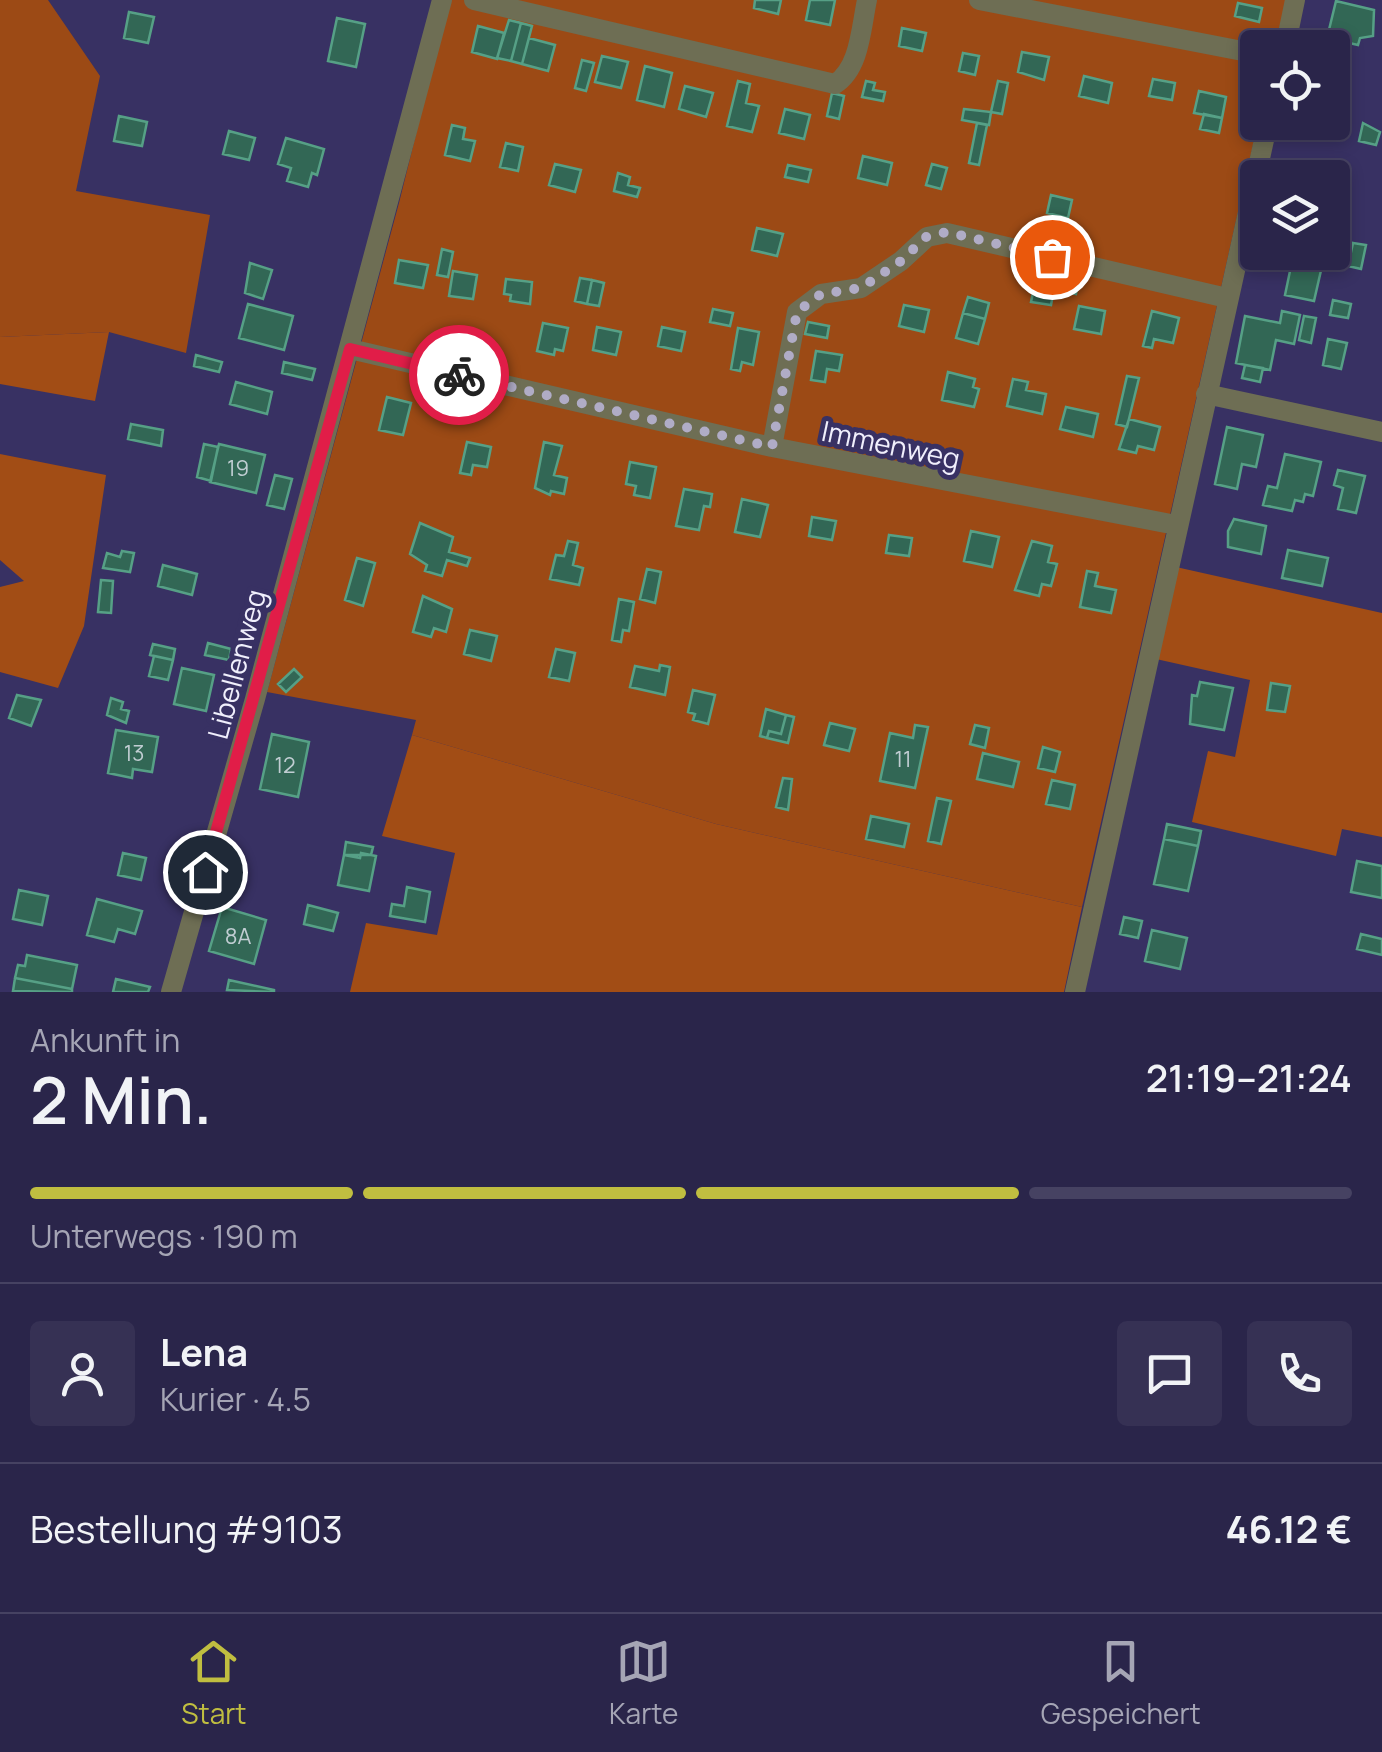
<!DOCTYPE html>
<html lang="de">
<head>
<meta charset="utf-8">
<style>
  :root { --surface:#2a254a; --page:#363154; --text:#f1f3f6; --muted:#a5a5b5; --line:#464262; --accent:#c0be40 }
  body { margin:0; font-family:Manrope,sans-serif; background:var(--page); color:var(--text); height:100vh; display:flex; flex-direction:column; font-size:38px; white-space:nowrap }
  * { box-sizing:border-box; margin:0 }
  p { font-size:32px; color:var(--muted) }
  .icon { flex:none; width:55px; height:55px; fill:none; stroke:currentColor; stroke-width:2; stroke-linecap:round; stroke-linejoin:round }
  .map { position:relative; height:992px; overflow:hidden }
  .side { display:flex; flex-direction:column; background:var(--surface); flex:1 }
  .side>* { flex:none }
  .fabs { position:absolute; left:1240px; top:30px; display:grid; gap:20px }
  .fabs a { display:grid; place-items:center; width:110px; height:110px; border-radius:10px; background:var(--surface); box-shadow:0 5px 15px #0003,0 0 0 2px var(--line); font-size:50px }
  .pin { position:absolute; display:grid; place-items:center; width:85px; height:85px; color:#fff; margin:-42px; border:5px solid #fff; border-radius:50%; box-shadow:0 2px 10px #0007 }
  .courier { position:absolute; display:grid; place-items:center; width:100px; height:100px; margin:-50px; border:8px solid #e11d48; border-radius:50%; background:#fff; color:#222; box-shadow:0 2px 12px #0007 }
  .overview em { font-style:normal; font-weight:600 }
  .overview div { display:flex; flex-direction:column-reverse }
  .overview { display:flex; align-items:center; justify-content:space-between; height:170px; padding:0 30px }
  h1 { font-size:65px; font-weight:600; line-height:75px }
  .bar { display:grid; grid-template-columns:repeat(4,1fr); gap:15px 10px; align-content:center; height:120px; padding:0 30px }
  .bar i { height:12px; border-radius:8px; background:var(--line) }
  .bar .on { background:var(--accent) }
  .bar p { grid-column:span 4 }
  .line { display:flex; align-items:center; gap:25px; padding:0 30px; border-top:2px solid var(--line) }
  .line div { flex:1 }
  .round { display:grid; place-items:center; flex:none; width:105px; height:105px; border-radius:10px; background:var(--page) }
  .dock { display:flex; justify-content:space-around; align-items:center; height:140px; border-top:2px solid var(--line); background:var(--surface); font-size:28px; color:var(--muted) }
  .dock a { display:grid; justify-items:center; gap:5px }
  .dock .on { color:var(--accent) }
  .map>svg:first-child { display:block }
  .green { fill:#9c4a15 }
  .forest { fill:#a24d15 }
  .building { fill:#326755; stroke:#56a086; stroke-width:2.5 }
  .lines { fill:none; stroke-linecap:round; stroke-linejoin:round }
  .street { stroke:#6e6e54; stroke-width:20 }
  .done { stroke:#b0acc6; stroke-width:10; stroke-dasharray:0 18 }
  .route { stroke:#e11d48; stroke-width:12 }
  .labels { text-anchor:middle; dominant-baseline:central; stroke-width:10; stroke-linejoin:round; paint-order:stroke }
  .number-label { font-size:22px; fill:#c0cdd2 }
  .street-label { font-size:28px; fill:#f0effc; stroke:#383163 }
</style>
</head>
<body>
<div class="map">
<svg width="1382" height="992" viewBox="0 0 1382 992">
  <rect width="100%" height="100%" fill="#383163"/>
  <path class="green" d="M 0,0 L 48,0 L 100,76 L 76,191 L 210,215 L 186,353 L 109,332 L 0,337 Z
    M 449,0 L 1286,0 L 1275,47 L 1258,48 L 1258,123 L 1082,907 L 716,824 L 412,735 L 416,720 L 267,692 L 399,203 Z"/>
  <path class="forest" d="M 109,332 L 95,401 L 0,384 L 0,337 Z
    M 0,454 L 106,475 L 84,626 L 58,688 L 0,672 L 0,587 L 24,581 L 0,560 Z
    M 1176,567 L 1382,613 L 1382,837 L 1342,829 L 1336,856 L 1192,822 L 1208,751 L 1235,757 L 1250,680 L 1156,659 Z
    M 412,735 L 716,824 L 1082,907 L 1064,992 L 350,992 L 366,923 L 437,935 L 455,853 L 382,836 Z"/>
  <path class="building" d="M 755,0 L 781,0 L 778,14 L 754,8 Z
    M 810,0 L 835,0 L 830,25 L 806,20 Z
    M 1336,1 L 1374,10 L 1373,36 L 1360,38 L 1358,45 L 1327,38 Z
    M 1238,3 L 1262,8 L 1259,22 L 1235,16 Z
    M 129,12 L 154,17 L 148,43 L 124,38 Z
    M 337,18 L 365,24 L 356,67 L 328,61 Z
    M 509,20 L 521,23 L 511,61 L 497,58 Z
    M 521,23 L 532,26 L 522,64 L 511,61 Z
    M 478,26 L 504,33 L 497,59 L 472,52 Z
    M 902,28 L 926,33 L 922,51 L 899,46 Z
    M 529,38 L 555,45 L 548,71 L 522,64 Z
    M 1022,52 L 1049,57 L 1044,80 L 1018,72 Z
    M 963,53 L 979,56 L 975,75 L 959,71 Z
    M 602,56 L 628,62 L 621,88 L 595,82 Z
    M 582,60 L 594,63 L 586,91 L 575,88 Z
    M 645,66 L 672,73 L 664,107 L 637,100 Z
    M 1084,76 L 1112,83 L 1108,103 L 1079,96 Z
    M 1153,79 L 1175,83 L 1172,100 L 1149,96 Z
    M 738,81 L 750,84 L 746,103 L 759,106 L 752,132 L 727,126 Z
    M 866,81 L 875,83 L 873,90 L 885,92 L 883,101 L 862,97 Z
    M 998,81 L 1008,83 L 1002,114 L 991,112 Z
    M 685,86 L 713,93 L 706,117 L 679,109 Z
    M 1199,91 L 1226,97 L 1222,118 L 1194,113 Z
    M 832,93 L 844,96 L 839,119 L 827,116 Z
    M 785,109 L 810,115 L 804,139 L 779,133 Z
    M 964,109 L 991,112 L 989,125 L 962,120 Z
    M 1204,114 L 1222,118 L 1219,133 L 1200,129 Z
    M 119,116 L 147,122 L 142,146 L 114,141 Z
    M 977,123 L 987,125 L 979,165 L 969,163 Z
    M 1363,123 L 1380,132 L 1376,145 L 1359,141 Z
    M 452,125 L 465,128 L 463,139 L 475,141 L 470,161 L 445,155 Z
    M 229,131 L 255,138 L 249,160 L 223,154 Z
    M 286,138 L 324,149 L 317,175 L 312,173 L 308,187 L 287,181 L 291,168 L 278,164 Z
    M 506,143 L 523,147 L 518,171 L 500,167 Z
    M 863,156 L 892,163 L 887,185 L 858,178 Z
    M 555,164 L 581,170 L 575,192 L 549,185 Z
    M 932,164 L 947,168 L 941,189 L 926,185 Z
    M 788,165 L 811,170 L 808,182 L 785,177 Z
    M 618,173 L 630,177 L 628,185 L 640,188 L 637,197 L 614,191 Z
    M 1051,195 L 1072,200 L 1068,218 L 1047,213 Z
    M 757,228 L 783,234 L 777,256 L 752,250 Z
    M 1353,243 L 1366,245 L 1361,269 L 1348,266 Z
    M 442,249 L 453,252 L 448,277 L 437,275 Z
    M 1294,252 L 1325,253 L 1314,301 L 1285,295 Z
    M 399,260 L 428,265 L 423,288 L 395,283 Z
    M 250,263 L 272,270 L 263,299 L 245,293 Z
    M 453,271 L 477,275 L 473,299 L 449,296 Z
    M 1045,273 L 1079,280 L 1076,294 L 1054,290 L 1051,305 L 1031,302 L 1034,288 L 1041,289 Z
    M 580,278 L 592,280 L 587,304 L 575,301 Z
    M 506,279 L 532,282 L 530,304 L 510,301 L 511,295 L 504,294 Z
    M 592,280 L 604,283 L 599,306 L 587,304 Z
    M 968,297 L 989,303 L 985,319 L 963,313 Z
    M 1333,300 L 1351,304 L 1348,318 L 1330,315 Z
    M 248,304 L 293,316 L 284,350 L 239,338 Z
    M 904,305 L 929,310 L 924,332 L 899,326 Z
    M 1079,306 L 1105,311 L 1101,334 L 1074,329 Z
    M 713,309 L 733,313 L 730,326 L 710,322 Z
    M 1152,311 L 1179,318 L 1173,343 L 1154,339 L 1152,348 L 1143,346 Z
    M 1282,311 L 1300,315 L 1294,344 L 1276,340 L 1270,370 L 1236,363 L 1245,316 L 1280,323 Z
    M 963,313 L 985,319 L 978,344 L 956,338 Z
    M 1304,316 L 1316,318 L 1311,343 L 1299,340 Z
    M 808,322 L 829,326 L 827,338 L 805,334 Z
    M 543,323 L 568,328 L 563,351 L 555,349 L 554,355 L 537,351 Z
    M 597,327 L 621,332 L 616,355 L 593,350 Z
    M 662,327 L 685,332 L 681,351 L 658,346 Z
    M 738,328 L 759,332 L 753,365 L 742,362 L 740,371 L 731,369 Z
    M 1328,339 L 1347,343 L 1341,369 L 1323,365 Z
    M 816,351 L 842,355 L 839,371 L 827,369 L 825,382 L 811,380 Z
    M 196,355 L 222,362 L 219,372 L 194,366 Z
    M 284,362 L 315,369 L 312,380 L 282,373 Z
    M 1245,365 L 1263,368 L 1260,382 L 1242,378 Z
    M 948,372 L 975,379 L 973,387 L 979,389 L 974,407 L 942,400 Z
    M 1127,376 L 1139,378 L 1127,427 L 1116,424 Z
    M 1013,379 L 1028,382 L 1026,390 L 1046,394 L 1042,414 L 1007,406 Z
    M 236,382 L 272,392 L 267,414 L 230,404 Z
    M 387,397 L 411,403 L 403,435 L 379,430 Z
    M 1066,407 L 1098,414 L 1093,437 L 1060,429 Z
    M 1129,419 L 1160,427 L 1154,450 L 1138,446 L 1136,453 L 1119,449 Z
    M 131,424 L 163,430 L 161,446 L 128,439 Z
    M 1227,427 L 1263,435 L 1256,467 L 1242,464 L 1237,489 L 1215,484 Z
    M 467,442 L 491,447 L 487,467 L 473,465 L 471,475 L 460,473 Z
    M 544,442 L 562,446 L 554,475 L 567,478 L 564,494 L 551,491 L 550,495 L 535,488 Z
    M 204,444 L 218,447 L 211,481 L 197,477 Z
    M 219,444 L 265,455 L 256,493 L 210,482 Z
    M 1285,454 L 1321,462 L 1313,496 L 1305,494 L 1303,502 L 1295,500 L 1292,511 L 1263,505 L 1268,486 L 1277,488 Z
    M 630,462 L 656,467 L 650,498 L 634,495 L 636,486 L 626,484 Z
    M 1338,470 L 1365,476 L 1356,513 L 1338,509 L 1343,488 L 1334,485 Z
    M 275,475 L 292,479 L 284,509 L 267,505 Z
    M 684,489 L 712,494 L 710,507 L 704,506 L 699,530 L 676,526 Z
    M 742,499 L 768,505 L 760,537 L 735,532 Z
    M 812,517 L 836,521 L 832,540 L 809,536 Z
    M 1234,519 L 1266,526 L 1261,554 L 1228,547 L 1228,531 Z
    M 420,523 L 453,537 L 449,552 L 470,558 L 467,566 L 447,560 L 442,576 L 425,571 L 427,565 L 410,554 Z
    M 971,531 L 999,537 L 992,567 L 964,561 Z
    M 889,535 L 912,538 L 909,556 L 886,553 Z
    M 568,541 L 578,543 L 573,565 L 583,568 L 579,585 L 550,579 L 556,555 L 564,556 Z
    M 1032,541 L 1052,546 L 1048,562 L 1057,564 L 1051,586 L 1042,584 L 1039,596 L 1015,590 Z
    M 1288,550 L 1328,558 L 1322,586 L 1282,578 Z
    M 122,551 L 134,553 L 130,572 L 103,568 L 107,553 L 120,557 Z
    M 357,558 L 375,563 L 363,606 L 345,600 Z
    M 163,565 L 197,574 L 192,595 L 158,586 Z
    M 647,569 L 661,572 L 655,603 L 640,599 Z
    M 1087,571 L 1098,573 L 1095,586 L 1116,590 L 1111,613 L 1080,607 Z
    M 101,580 L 113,581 L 111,613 L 98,612 Z
    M 423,596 L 452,609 L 446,632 L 434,628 L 431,637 L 413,632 Z
    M 619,599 L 634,602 L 629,631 L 623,630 L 621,642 L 612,640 Z
    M 470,630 L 497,636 L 491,661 L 464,654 Z
    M 208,643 L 231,649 L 229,660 L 205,655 Z
    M 153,644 L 175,649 L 173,660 L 150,655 Z
    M 556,649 L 575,653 L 569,681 L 549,677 Z
    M 154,656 L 173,660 L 168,680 L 149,676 Z
    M 660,665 L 670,667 L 665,695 L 630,687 L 635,666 L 659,671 Z
    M 182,668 L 214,675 L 206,711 L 174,704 Z
    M 294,669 L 302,677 L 286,692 L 278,684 Z
    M 1200,682 L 1233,688 L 1224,730 L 1190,724 L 1192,695 L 1197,696 Z
    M 1271,683 L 1290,686 L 1285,712 L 1267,710 Z
    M 693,690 L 715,695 L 708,724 L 693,720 L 695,714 L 688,712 Z
    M 17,695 L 41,700 L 31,726 L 9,718 Z
    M 111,698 L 123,702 L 121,709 L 129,711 L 126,723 L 107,715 Z
    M 766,709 L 786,715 L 781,734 L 769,731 L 767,738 L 760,736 Z
    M 786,715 L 794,717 L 788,743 L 767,738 L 769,731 L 781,734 Z
    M 830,723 L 855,729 L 849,751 L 824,745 Z
    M 915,725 L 928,727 L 915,788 L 880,781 L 890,733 L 913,738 Z
    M 975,725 L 989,728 L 985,748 L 970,744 Z
    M 116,730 L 158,737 L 152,772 L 133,769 L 132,778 L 108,773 Z
    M 272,734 L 309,742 L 298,797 L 260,789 Z
    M 1043,747 L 1060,752 L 1055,772 L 1038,768 Z
    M 983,753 L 1019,762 L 1013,787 L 977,779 Z
    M 783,778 L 792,779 L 788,810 L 776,807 Z
    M 1052,780 L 1075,785 L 1070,809 L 1046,804 Z
    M 937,798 L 951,801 L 941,844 L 928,841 Z
    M 871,816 L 909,824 L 904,847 L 866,839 Z
    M 1167,824 L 1201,831 L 1198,846 L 1164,839 Z
    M 1164,839 L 1198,846 L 1188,891 L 1154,884 Z
    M 346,842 L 373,847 L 371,855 L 344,855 Z
    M 123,853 L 146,858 L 141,880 L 118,875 Z
    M 361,853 L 376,856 L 369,891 L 338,885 L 344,855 L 360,858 Z
    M 1357,861 L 1382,866 L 1382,898 L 1351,892 Z
    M 407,887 L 430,892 L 425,922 L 390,916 L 392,904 L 404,906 Z
    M 19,890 L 48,896 L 42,925 L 13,919 Z
    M 97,899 L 142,911 L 135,934 L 118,929 L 114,942 L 87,935 Z
    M 308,905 L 338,913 L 333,931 L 304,924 Z
    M 222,907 L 266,920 L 254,964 L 209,951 Z
    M 1124,917 L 1142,921 L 1138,938 L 1120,934 Z
    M 1152,930 L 1187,938 L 1180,969 L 1145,961 Z
    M 1361,934 L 1382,939 L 1382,955 L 1357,949 Z
    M 27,955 L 77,965 L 72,989 L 15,978 L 18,965 L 25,966 Z
    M 15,978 L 72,989 L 72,992 L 13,991 Z
    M 116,979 L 150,987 L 148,992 L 113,992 Z
    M 229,980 L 274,990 L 274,992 L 227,990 Z"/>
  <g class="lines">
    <path class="street" d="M 474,0 L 835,84 C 860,68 861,28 867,0
      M 979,0 L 1258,54
      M 1285,48 L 1295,0
      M 350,349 L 772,447 L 1176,525
      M 1206,394 L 1382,432
      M 772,447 L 797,312 L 821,294 L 861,288 L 901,261 L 927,237 L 947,233 L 1227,298
      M 171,992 L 255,699 L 442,0
      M 1075,992 L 1268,122"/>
  </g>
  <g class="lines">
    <path class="done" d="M 459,375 L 772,447 L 797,312 L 821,294 L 861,288 L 901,261 L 926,237 L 947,232 L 1052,257"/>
    <path class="route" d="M 205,872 L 350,349 L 459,375"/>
  </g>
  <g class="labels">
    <g class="number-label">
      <text x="238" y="468">19</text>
      <text x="134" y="753">13</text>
      <text x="903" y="759">11</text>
      <text x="285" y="765">12</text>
      <text x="238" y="936">8A</text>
    </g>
    <g class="street-label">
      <text transform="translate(891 444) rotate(12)">Immenweg</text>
      <text transform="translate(236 664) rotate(-75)">Libellenweg</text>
    </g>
  </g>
</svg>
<div class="fabs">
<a><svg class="icon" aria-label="locate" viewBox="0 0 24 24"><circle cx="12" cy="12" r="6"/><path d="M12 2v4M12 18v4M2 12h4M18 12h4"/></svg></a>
<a><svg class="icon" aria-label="layers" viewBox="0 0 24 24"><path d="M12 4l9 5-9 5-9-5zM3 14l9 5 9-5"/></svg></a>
</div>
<div class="pin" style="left:1052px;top:257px;background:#ea580c"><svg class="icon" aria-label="bag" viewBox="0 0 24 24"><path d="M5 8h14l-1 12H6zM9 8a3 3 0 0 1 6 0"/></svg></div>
<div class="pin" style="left:205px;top:872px;background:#1f2937"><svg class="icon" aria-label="home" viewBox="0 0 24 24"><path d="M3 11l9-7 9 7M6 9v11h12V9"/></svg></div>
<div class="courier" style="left:459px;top:375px"><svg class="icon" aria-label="bike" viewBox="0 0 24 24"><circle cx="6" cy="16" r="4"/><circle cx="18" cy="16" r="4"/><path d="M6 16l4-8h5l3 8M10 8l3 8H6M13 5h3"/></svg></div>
</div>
<section class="side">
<div class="overview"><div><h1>2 Min.</h1><p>Ankunft in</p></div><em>21:19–21:24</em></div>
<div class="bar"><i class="on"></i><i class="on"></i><i class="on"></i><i></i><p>Unterwegs · 190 m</p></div>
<div class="line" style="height:180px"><a class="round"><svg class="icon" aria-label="person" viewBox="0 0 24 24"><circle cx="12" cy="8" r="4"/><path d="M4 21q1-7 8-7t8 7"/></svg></a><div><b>Lena</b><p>Kurier · 4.5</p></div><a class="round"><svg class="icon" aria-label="chat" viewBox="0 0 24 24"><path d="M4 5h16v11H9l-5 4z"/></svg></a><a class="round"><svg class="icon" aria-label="phone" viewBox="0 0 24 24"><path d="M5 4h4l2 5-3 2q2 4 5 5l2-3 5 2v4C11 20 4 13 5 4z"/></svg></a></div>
<div class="line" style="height:130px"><div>Bestellung #9103</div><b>46.12 €</b></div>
</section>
<nav class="dock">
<a class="on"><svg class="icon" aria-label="home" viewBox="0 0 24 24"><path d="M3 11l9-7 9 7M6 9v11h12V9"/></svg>Start</a>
<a><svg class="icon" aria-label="map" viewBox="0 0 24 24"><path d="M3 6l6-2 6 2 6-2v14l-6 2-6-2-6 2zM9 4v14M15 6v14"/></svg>Karte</a>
<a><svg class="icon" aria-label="saved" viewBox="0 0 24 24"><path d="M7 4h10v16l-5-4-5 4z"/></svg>Gespeichert</a>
</nav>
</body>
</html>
